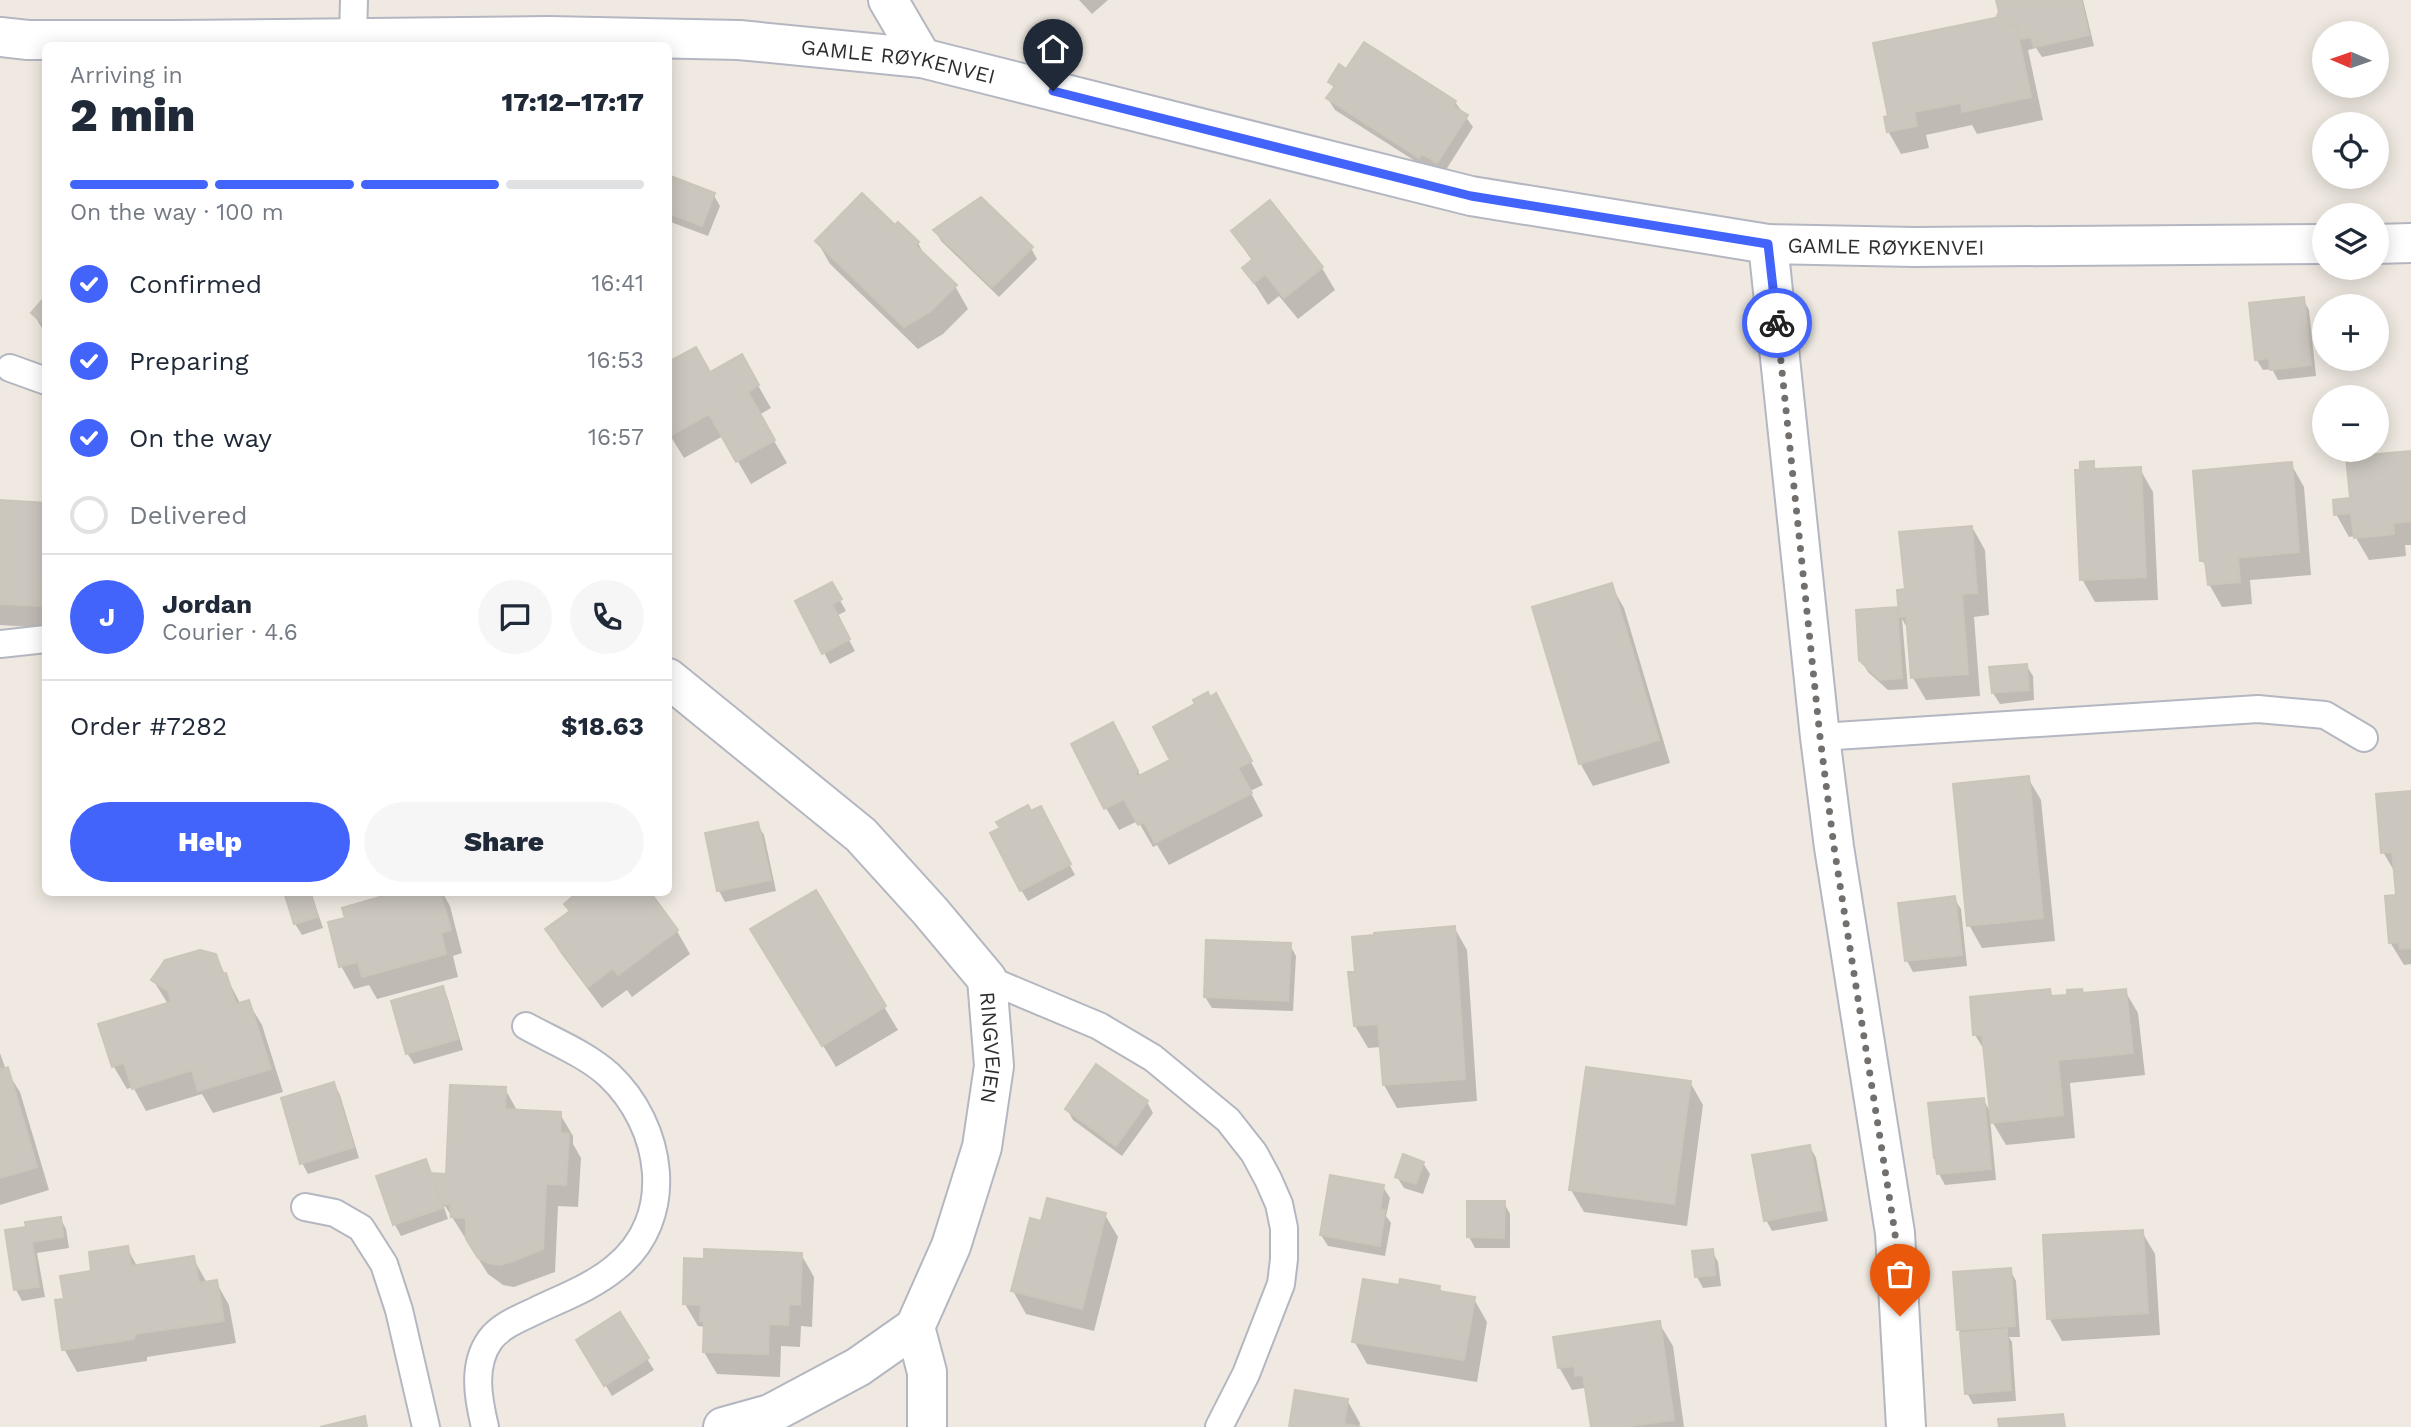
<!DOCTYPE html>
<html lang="en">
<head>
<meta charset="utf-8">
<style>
  :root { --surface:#fff; --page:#f6f6f7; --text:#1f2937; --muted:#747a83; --line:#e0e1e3; --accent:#4264fb }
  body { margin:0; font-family:"Work Sans",sans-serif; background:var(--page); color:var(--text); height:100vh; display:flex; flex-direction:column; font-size:26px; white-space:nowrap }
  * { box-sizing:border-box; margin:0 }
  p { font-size:23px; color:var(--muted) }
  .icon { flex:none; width:38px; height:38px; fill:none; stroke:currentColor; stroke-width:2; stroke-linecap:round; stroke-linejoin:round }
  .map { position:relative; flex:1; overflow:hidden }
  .drawer { position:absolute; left:42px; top:42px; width:630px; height:854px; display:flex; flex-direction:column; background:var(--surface); border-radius:10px; box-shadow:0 4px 18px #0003 }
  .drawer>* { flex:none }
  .needle { width:46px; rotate:272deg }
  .buttons { position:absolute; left:2312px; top:21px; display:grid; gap:14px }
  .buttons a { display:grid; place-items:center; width:77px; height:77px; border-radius:50%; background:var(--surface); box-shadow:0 4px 18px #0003; font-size:35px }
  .pin { position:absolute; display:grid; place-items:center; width:60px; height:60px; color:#fff; margin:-72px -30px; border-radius:50% 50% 50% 0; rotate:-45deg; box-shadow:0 0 7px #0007 }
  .pin .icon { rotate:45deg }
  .courier { position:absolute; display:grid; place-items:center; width:70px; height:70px; margin:-35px; border:5px solid #4264fb; border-radius:50%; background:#fff; color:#222; box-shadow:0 2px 9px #0007 }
  .summary em { font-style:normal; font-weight:800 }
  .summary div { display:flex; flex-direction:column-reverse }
  .summary { display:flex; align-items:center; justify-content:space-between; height:119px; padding:0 28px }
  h1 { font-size:46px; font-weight:800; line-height:52px }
  .bar { display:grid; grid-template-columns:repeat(4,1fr); gap:10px 7px; align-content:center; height:84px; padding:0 28px }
  .bar i { height:9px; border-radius:5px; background:var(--line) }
  .bar .current { background:var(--accent) }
  .bar p { grid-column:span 4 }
  .line { display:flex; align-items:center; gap:18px; padding:0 28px; border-top:2px solid var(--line) }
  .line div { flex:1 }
  .round { display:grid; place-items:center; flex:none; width:74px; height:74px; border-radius:37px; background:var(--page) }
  ol { padding:0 28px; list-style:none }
  li { display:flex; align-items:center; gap:21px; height:77px }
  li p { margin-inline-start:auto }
  li .icon { padding:7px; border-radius:50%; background:var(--accent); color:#fff; stroke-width:4 }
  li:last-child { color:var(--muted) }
  li i { width:38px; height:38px; border:4px solid var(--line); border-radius:50% }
  .cta { display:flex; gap:14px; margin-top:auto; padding:14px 28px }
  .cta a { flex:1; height:80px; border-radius:42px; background:var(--accent); color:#fff; font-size:28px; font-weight:800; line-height:80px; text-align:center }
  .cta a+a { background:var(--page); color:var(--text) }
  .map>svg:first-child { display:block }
  .shadow { fill:#0003 }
  .building { fill:#cbc7bf; stroke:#cbc5ba; stroke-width:2 }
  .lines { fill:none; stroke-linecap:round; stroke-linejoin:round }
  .lane-casing { stroke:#b4b7c1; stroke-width:30 }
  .street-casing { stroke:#b4b7c1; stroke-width:42 }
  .lane { stroke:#fff; stroke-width:26 }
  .street { stroke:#fff; stroke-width:38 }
  .done { stroke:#726f6d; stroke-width:7; stroke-dasharray:0 12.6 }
  .route { stroke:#4264fb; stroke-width:9 }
  .labels { text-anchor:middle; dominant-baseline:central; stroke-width:7; stroke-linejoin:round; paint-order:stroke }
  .street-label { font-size:21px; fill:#2e2e2e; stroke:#fff }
</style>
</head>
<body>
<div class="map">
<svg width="2411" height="1427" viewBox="0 0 2411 1427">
  <rect width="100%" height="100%" fill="#efe9e1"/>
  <path class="shadow" d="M 1079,0 L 1108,0 L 1092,14 Z
    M 1998,0 L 2083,0 L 2094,46 L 2042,57 L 2036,48 L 2028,50 L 2043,120 L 1977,134 L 1972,125 L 1926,135 L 1929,148 L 1901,154 L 1888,131 L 1999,19 L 2001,12 Z
    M 1347,71 L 1455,102 L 1473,127 L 1444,173 L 1429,164 L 1426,168 L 1335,110 L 1328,99 L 1335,90 L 1330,82 Z
    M 668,177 L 713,194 L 720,206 L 708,236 L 668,221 Z
    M 898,224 L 918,243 L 926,258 L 955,286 L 968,309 L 943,334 L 918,349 L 830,264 L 817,241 L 895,227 Z
    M 935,230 L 1031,248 L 1037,259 L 999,297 L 941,241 Z
    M 1233,232 L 1322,268 L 1335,290 L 1298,319 L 1279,296 L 1268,305 L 1245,269 L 1253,262 Z
    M 46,299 L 46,335 L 33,313 Z
    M 2303,299 L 2309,310 L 2316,376 L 2278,380 L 2272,369 L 2263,370 L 2256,359 Z
    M 741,356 L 771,408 L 759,415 L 787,463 L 751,484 L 723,436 L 684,458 L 668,432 L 668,364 L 713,380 Z
    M 2411,453 L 2411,545 L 2405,545 L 2406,556 L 2369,560 L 2355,536 L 2349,537 L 2336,514 Z
    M 2093,463 L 2097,471 L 2140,469 L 2153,492 L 2158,600 L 2095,602 L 2082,579 L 2082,472 Z
    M 2291,464 L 2304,487 L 2311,575 L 2250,580 L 2252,604 L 2222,607 L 2209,584 L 2208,570 L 2202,560 Z
    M 0,502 L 46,505 L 46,628 L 0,625 Z
    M 1972,527 L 1985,550 L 1989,615 L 1974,617 L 1980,696 L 1926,700 L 1913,678 L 1909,631 L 1902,619 L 1908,689 L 1888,690 L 1868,672 L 1861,660 L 1896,609 L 1901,618 L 1899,591 L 1906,591 Z
    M 831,584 L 846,611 L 836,616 L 855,651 L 830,664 L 797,602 Z
    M 1611,585 L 1624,608 L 1670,763 L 1593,786 L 1580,763 Z
    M 2026,665 L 2033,676 L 2034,700 L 2000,704 L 1993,693 Z
    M 1228,718 L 1263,785 L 1250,791 L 1263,816 L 1169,865 L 1157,845 L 1153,847 L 1138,821 L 1119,830 L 1106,808 L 1125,747 L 1141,777 L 1172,761 Z
    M 2028,778 L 2041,800 L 2055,941 L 1982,948 L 1969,925 Z
    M 2411,793 L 2411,964 L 2404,965 L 2390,942 L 2398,896 L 2396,874 L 2383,852 Z
    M 1031,813 L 1046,820 L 1075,875 L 1028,901 L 1021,890 Z
    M 757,824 L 764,835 L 776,891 L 725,902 L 719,891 Z
    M 286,892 L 311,892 L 323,928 L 302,935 L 295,924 Z
    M 404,892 L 442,892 L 450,906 L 462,953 L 453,956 L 458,977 L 377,999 L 369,985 L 354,989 L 341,966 L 347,919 Z
    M 577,892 L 647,892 L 677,931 L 690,954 L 632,997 L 627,990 L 602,1008 L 560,952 L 547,930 L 571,912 L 579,896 Z
    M 815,892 L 898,1030 L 836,1067 L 766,952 Z
    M 1954,898 L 1961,909 L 1967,966 L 1913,972 L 1907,961 Z
    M 1454,927 L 1467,950 L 1477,1101 L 1397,1108 L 1384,1085 L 1381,1047 L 1368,1048 L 1355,1026 L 1356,974 Z
    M 1290,945 L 1296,956 L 1293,1011 L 1212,1008 L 1205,997 Z
    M 215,955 L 241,1005 L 248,1002 L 262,1025 L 283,1092 L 213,1113 L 202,1094 L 146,1111 L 133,1087 L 127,1089 L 114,1067 L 101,1025 L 168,1004 L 153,980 Z
    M 442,988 L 448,999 L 463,1050 L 414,1064 L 407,1053 Z
    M 2049,991 L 2053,998 L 2125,991 L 2138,1013 L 2145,1075 L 2070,1083 L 2075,1138 L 2006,1145 L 1990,1118 L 1996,1180 L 1945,1185 L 1939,1174 L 1983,1099 L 1992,1115 L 1986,1053 L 1975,1035 Z
    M 0,1053 L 6,1070 L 20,1092 L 49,1190 L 0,1205 Z
    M 1690,1082 L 1703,1105 L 1687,1226 L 1584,1212 L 1571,1190 Z
    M 334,1084 L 340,1095 L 359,1158 L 308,1174 L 302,1163 Z
    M 505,1089 L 518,1112 L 560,1114 L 573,1136 L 573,1144 L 581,1158 L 578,1207 L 558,1206 L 555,1272 L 514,1287 L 503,1285 L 488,1274 L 445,1206 L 444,1207 L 448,1219 L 401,1236 L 395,1225 L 378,1177 L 425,1161 L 432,1175 L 447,1175 Z
    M 1147,1102 L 1153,1113 L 1122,1156 L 1073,1120 L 1067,1109 Z
    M 1810,1147 L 1816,1158 L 1828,1221 L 1772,1231 L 1766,1220 Z
    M 1423,1163 L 1430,1174 L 1423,1194 L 1404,1188 L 1397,1177 Z
    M 1383,1187 L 1390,1198 L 1386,1216 L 1391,1223 L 1385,1256 L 1328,1246 L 1321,1235 Z
    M 1504,1203 L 1510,1214 L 1510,1248 L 1475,1248 L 1469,1237 Z
    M 1105,1215 L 1118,1237 L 1094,1331 L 1026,1314 L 1013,1291 L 1042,1223 Z
    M 60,1218 L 66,1229 L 69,1248 L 37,1253 L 45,1297 L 22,1301 L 16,1290 L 27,1228 Z
    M 2142,1232 L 2155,1254 L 2160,1335 L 2062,1341 L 2049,1318 Z
    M 127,1248 L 137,1266 L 193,1258 L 207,1283 L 216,1282 L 229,1305 L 236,1343 L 147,1357 L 147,1361 L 77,1372 L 64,1349 L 93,1272 Z
    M 1712,1251 L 1718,1262 L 1721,1286 L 1703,1288 L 1697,1277 Z
    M 801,1254 L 814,1277 L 812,1327 L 801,1326 L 800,1347 L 781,1346 L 780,1377 L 717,1374 L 704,1352 L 705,1327 L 698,1326 L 685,1304 Z
    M 2010,1270 L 2016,1281 L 2020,1337 L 2009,1337 L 2012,1342 L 2016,1401 L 1973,1404 L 1967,1393 L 1962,1336 L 1959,1330 Z
    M 1400,1287 L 1439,1287 L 1443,1293 L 1474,1299 L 1487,1322 L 1477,1382 L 1367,1364 L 1354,1341 Z
    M 620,1315 L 654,1370 L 612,1396 L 578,1340 Z
    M 1659,1323 L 1673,1346 L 1684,1427 L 1593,1427 L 1588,1395 L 1584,1388 L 1572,1390 L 1559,1367 Z
    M 1347,1400 L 1360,1423 L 1359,1427 L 1291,1427 Z"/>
  <path class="building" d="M 1996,0 L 2081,0 L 2089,35 L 2034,47 L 2031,37 L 2019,39 L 2016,25 L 2008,26 L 2005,16 L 1996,18 L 1999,12 Z
    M 2005,16 L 2008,26 L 2016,25 L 2031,97 L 1962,112 L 1961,103 L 1914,112 L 1917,126 L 1887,132 L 1884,117 L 1888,116 L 1873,43 Z
    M 1364,42 L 1456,101 L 1453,106 L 1468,115 L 1437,163 L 1422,154 L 1419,158 L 1326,98 L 1335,86 L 1328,82 L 1339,64 L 1346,69 Z
    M 668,175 L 715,193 L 702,226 L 668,213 Z
    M 862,193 L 895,225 L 898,222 L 919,242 L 915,245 L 957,285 L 930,312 L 904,327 L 815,241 Z
    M 981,197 L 1033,247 L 992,287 L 933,230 Z
    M 1270,200 L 1323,267 L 1284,298 L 1265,274 L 1254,283 L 1242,268 L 1253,259 L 1231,231 Z
    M 46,296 L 46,326 L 31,313 Z
    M 2304,297 L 2311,365 L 2270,370 L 2269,358 L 2255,360 L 2249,303 Z
    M 696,347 L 710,372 L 742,354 L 759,385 L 748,392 L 775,440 L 736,462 L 709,414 L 670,436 L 668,362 Z
    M 2411,451 L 2411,521 L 2393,523 L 2394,534 L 2354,538 L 2351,513 L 2334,515 L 2333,500 L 2350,498 L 2346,457 Z
    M 2094,461 L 2094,469 L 2141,467 L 2146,577 L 2080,580 L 2075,470 L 2080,470 L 2080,462 Z
    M 2292,462 L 2299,552 L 2238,558 L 2240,582 L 2208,585 L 2205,561 L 2200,561 L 2193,471 Z
    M 0,500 L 46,503 L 40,606 L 0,604 Z
    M 1972,526 L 1977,593 L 1962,594 L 1968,674 L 1911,678 L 1906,616 L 1899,617 L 1897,590 L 1905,589 L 1899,532 Z
    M 46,528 L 46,607 L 40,606 Z
    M 832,582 L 842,599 L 832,604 L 850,639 L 822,654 L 795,601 Z
    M 1612,583 L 1659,740 L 1579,764 L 1532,607 Z
    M 1897,607 L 1902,678 L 1880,680 L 1859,660 L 1856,610 Z
    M 2027,664 L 2029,690 L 1992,693 L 1989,667 Z
    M 1208,692 L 1210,697 L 1216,693 L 1252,761 L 1238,768 L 1252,793 L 1155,843 L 1144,822 L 1138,825 L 1124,799 L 1104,809 L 1071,744 L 1113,722 L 1138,771 L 1135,773 L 1137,777 L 1170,760 L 1153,727 L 1195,704 L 1193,700 Z
    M 2029,776 L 2043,918 L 1967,926 L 1953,784 Z
    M 2411,791 L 2411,871 L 2394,872 L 2392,852 L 2381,853 L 2376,794 Z
    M 1028,805 L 1031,811 L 1041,806 L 1071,864 L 1020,891 L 990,833 L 1000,828 L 996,822 Z
    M 758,822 L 771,880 L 717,891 L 705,833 Z
    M 2411,871 L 2411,948 L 2400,949 L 2399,942 L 2389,943 L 2385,896 L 2396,895 L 2394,872 Z
    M 816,890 L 886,1006 L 822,1046 L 750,929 Z
    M 284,892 L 310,892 L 318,917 L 294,924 Z
    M 397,892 L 440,892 L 451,930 L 441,933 L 446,954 L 362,977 L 358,962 L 339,967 L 328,922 L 345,918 L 342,908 Z
    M 578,892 L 650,892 L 678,930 L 618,975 L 613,968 L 588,987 L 545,929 L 570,911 L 564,904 Z
    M 1955,896 L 1962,955 L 1905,961 L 1898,903 Z
    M 1455,926 L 1465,1079 L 1383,1085 L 1378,1024 L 1354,1026 L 1348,972 L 1355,972 L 1352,937 L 1374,935 L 1374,933 Z
    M 1206,940 L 1291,943 L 1288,1001 L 1204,997 Z
    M 200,950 L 216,954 L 223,974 L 226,973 L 236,1004 L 249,1000 L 271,1069 L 198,1091 L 192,1070 L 132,1089 L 124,1063 L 112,1067 L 98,1024 L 171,1002 L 168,991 L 151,980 L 165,960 Z
    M 443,986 L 458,1039 L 406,1054 L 391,1001 Z
    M 2050,989 L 2051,996 L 2067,995 L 2067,990 L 2082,989 L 2083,993 L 2126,989 L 2133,1053 L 2058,1060 L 2063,1115 L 1991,1123 L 1982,1035 L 1973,1035 L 1970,997 Z
    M 1096,1064 L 1148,1101 L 1116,1146 L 1065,1109 Z
    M 0,1067 L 1,1070 L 8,1067 L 37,1167 L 0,1178 Z
    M 1586,1067 L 1691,1081 L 1674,1204 L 1569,1190 Z
    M 334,1082 L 354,1147 L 300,1164 L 281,1098 Z
    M 450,1085 L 506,1087 L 505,1109 L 561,1112 L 560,1133 L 569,1134 L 566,1185 L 546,1184 L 543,1249 L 513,1261 L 500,1265 L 488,1263 L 478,1258 L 466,1239 L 466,1218 L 451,1217 L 450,1204 L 442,1204 L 431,1173 L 446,1174 Z
    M 1984,1098 L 1991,1169 L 1937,1174 L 1935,1158 L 1934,1158 L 1928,1103 Z
    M 1810,1145 L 1822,1210 L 1764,1221 L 1752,1155 Z
    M 1403,1154 L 1424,1162 L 1416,1184 L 1395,1177 Z
    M 426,1159 L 443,1208 L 393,1225 L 376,1176 Z
    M 1330,1175 L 1384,1185 L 1380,1209 L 1385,1210 L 1380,1246 L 1320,1235 Z
    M 1047,1198 L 1106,1213 L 1082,1309 L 1011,1291 L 1030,1218 L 1041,1221 Z
    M 1467,1201 L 1505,1201 L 1504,1238 L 1467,1237 Z
    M 61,1217 L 63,1237 L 32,1242 L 39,1287 L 14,1290 L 5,1230 L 26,1227 L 25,1222 Z
    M 2143,1230 L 2148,1313 L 2047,1319 L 2043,1235 Z
    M 128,1246 L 131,1266 L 194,1256 L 199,1283 L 217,1280 L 224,1321 L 135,1334 L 134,1339 L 62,1350 L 55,1300 L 64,1299 L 60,1276 L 91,1271 L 89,1252 Z
    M 704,1249 L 802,1253 L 800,1305 L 789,1304 L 788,1325 L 769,1324 L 768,1354 L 703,1352 L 704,1321 L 700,1321 L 701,1305 L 683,1304 L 684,1258 L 704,1259 Z
    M 1713,1249 L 1715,1275 L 1695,1277 L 1692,1251 Z
    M 2011,1268 L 2015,1326 L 1957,1330 L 1953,1272 Z
    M 1363,1279 L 1399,1285 L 1400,1279 L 1440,1286 L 1439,1291 L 1475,1297 L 1464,1360 L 1352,1342 Z
    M 620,1312 L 649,1358 L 604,1386 L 576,1340 Z
    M 1660,1321 L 1674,1420 L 1623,1427 L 1591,1427 L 1583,1375 L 1575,1376 L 1574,1366 L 1558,1368 L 1553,1337 Z
    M 2007,1329 L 2011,1390 L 1965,1394 L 1960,1333 Z
    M 1295,1390 L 1348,1399 L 1344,1424 L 1361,1427 L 1289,1427 Z
    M 2063,1414 L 2065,1427 L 1999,1427 L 1998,1419 Z
    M 365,1416 L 367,1427 L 320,1427 Z"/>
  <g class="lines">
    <defs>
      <path id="lane" d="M 353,38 L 354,0
        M 10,368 L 46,381
        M 0,644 L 46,639
        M 1820,737 L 2258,709 L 2325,715 L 2364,738
        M 987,979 L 1099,1026 L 1153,1058 L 1228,1120 L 1254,1153 L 1268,1179 L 1279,1204 L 1284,1228 L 1284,1259 L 1281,1284 L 1246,1374 L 1219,1427
        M 305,1207 L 335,1213 L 361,1228 L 384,1264 L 399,1310 L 426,1427
        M 485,1427 C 478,1398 472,1365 490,1340 C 500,1326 520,1318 535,1311 C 562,1298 592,1287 615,1268 C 678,1218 663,1126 609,1075 C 586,1054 553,1041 526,1026"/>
      <g id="street">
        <path d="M 888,0 L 922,58"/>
        <path id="s1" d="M 0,37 L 28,40 L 178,40 L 549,36 L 739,40 L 922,58 L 1471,196 L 1768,244 L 1914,247 L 2324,244"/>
        <path d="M 1768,244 L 1820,737 L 1834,847 L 1895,1233 L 1906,1427"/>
        <path d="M 2376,244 L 2411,243"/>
        <path id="s2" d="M 668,678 L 861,835 L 930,911 L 987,979 L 994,1066 L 982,1147 L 951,1246 L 915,1327 L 858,1367 L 770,1414 L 723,1427"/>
        <path d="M 915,1327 L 927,1372 L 927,1427"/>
      </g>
    </defs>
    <use href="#lane" class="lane-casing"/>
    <use href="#street" class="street-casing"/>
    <use href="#lane" class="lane"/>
    <use href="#street" class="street"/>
  </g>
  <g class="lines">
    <path class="done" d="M 1777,323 L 1820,737 L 1834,847 L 1895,1233 L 1900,1316"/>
    <path class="route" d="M 1053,91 L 1471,196 L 1768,244 L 1777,323"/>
  </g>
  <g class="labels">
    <g class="street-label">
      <text stroke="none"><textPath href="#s1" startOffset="900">GAMLE RØYKENVEI</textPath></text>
      <text stroke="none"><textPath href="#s1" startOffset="1908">GAMLE RØYKENVEI</textPath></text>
      <text stroke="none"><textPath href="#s2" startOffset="509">RINGVEIEN</textPath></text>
    </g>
  </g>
</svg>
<div class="buttons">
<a><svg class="needle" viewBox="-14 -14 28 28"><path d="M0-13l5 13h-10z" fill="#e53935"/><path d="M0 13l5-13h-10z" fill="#747a83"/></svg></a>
<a><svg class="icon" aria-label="locate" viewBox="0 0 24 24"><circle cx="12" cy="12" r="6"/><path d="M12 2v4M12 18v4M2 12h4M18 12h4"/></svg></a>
<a><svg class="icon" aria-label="layers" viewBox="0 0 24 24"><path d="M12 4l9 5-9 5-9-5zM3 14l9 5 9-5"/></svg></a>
<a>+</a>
<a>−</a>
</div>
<div class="pin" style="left:1900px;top:1316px;background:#ea580c"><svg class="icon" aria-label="bag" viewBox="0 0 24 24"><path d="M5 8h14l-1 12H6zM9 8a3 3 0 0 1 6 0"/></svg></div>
<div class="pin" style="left:1053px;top:91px;background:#1f2937"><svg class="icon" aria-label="home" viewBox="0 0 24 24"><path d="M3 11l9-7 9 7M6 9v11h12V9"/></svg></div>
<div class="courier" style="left:1777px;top:323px"><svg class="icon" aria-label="bike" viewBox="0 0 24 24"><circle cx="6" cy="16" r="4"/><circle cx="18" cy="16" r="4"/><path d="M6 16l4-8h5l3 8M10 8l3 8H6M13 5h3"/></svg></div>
<section class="drawer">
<div class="summary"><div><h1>2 min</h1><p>Arriving in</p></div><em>17:12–17:17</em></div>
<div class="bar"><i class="current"></i><i class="current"></i><i class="current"></i><i></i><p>On the way · 100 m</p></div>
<ol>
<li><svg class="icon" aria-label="check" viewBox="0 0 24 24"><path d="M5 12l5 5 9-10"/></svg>Confirmed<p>16:41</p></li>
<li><svg class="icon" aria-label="check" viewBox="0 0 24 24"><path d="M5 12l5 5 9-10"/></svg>Preparing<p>16:53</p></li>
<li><svg class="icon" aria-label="check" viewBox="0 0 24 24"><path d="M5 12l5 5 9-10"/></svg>On the way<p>16:57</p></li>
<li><i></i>Delivered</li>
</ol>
<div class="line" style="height:126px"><b class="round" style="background:var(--accent);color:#fff">J</b><div><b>Jordan</b><p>Courier · 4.6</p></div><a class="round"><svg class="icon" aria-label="chat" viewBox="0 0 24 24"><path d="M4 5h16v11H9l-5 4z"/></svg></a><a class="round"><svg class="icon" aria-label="phone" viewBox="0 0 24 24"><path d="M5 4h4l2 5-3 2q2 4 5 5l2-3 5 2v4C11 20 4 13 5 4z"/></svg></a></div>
<div class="line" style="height:91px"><div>Order #7282</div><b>$18.63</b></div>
<div class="cta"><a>Help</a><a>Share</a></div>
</section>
</div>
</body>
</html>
